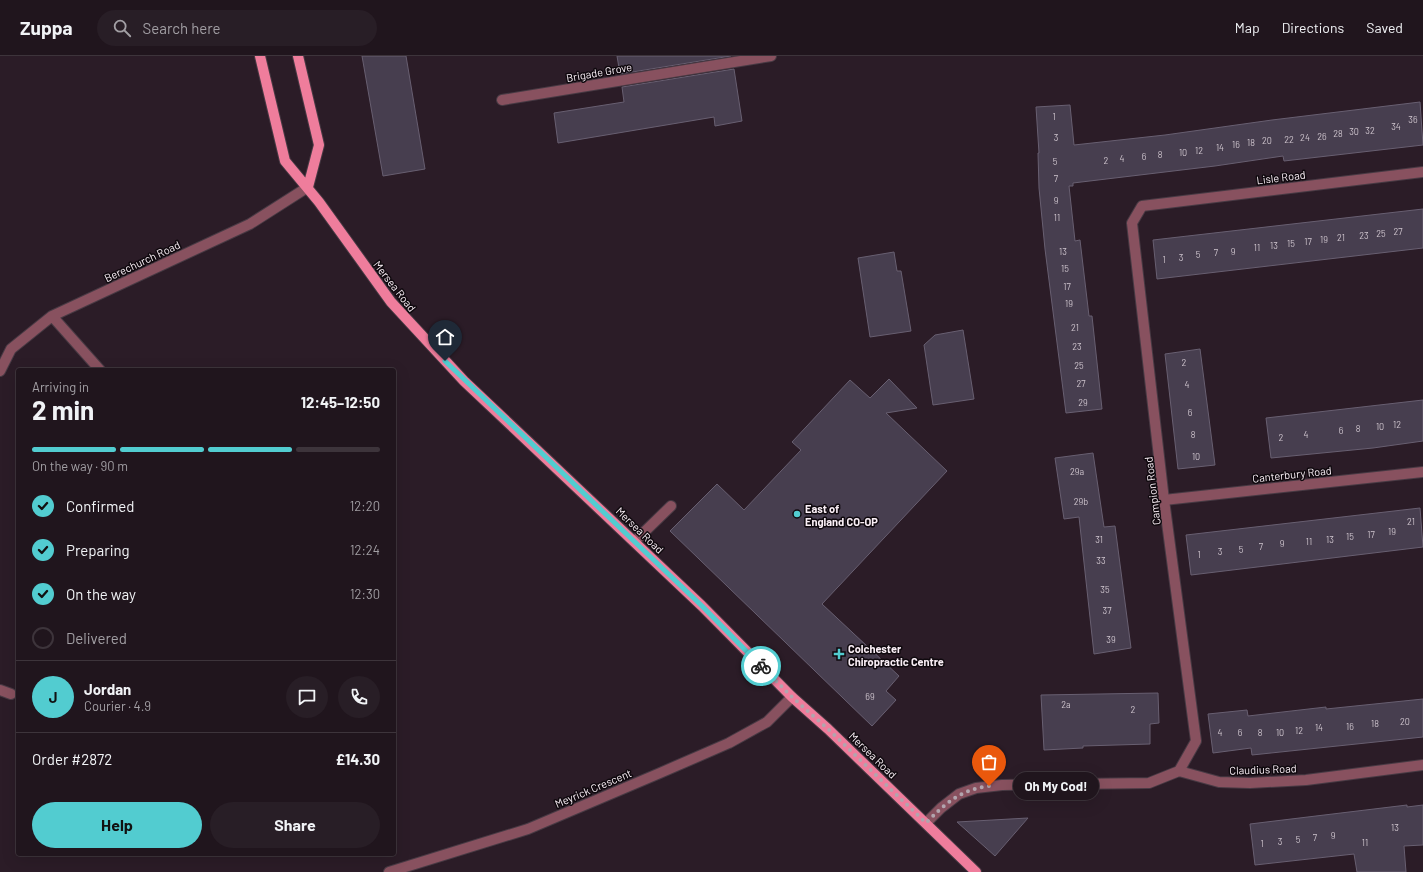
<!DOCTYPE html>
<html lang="en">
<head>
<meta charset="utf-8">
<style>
  :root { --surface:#20151d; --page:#281e26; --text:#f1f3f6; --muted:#a29fa4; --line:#3d343b; --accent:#52ccd0 }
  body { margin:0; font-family:Barlow,sans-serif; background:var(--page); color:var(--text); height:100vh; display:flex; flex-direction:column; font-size:15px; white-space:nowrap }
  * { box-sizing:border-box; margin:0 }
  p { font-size:13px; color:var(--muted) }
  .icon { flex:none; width:22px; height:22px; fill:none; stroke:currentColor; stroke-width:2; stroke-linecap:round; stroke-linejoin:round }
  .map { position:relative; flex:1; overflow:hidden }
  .drawer { position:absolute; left:16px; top:312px; width:380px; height:488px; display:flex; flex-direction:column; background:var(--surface); border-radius:4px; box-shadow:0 4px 16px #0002,0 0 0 1px var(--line) }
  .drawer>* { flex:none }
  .pin { position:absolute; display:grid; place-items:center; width:34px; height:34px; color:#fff; margin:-41px -17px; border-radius:50% 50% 50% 0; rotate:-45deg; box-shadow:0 0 4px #0007 }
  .pin .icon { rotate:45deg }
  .courier { position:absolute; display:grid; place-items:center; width:40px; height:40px; margin:-20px; border:3px solid #52ccd0; border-radius:50%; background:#fff; color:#222; box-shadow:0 1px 5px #0007 }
  .bubble { position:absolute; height:28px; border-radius:14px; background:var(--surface); box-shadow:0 4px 16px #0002,0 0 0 1px var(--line); font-size:13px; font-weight:700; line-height:28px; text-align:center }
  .overview em { font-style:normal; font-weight:700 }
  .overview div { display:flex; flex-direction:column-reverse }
  .overview { display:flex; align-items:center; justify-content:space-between; height:68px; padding:0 16px }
  h1 { font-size:26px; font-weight:700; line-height:30px }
  .bar { display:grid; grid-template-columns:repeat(4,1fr); gap:6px 4px; align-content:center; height:48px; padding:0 16px }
  .bar i { height:5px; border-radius:3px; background:var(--line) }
  .bar .on { background:var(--accent) }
  .bar p { grid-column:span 4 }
  .line { display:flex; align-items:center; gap:10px; padding:0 16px; border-top:1px solid var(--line) }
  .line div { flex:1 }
  .round { display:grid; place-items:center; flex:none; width:42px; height:42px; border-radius:21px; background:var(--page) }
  ol { padding:0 16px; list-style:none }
  li { display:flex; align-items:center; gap:12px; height:44px }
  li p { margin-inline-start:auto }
  li .icon { padding:4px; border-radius:50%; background:var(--accent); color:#111; stroke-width:4 }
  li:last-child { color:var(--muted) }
  li i { width:22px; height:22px; border:2px solid var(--line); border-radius:50% }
  .cta { display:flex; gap:8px; margin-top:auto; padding:8px 16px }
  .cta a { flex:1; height:46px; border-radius:24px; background:var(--accent); color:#111; font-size:16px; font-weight:700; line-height:46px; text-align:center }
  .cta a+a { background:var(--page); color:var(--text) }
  header { display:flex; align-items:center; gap:24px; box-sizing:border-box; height:56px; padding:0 20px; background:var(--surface); border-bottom:1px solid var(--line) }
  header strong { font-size:19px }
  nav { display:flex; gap:22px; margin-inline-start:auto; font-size:14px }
  .search { width:280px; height:36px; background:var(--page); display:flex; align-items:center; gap:10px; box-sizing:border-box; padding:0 14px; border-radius:22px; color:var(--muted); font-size:15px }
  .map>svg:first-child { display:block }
  .building { fill:#473e4f; stroke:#685f71 }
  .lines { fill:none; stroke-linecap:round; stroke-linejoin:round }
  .minor-casing { stroke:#483a44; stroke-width:12 }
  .major-casing { stroke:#483a44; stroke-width:12 }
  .minor { stroke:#88515f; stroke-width:10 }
  .major { stroke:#ef7d9c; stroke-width:10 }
  .done { stroke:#b2a5ae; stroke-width:4; stroke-dasharray:0 7.2 }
  .route { stroke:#52ccd0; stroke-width:5 }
  .poi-dot { fill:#52ccd0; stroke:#0f090e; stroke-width:1.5 }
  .labels { text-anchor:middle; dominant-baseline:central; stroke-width:3; stroke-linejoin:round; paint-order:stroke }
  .number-label { font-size:9px; fill:#cdc3cc }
  .street-label { font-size:11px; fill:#faeff6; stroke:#0f090e }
  .poi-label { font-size:11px; font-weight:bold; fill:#faeff6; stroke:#0f090e; text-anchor:start }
</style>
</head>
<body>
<header>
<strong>Zuppa</strong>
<div class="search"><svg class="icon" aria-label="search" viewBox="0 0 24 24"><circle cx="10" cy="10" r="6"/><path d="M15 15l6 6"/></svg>Search here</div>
<nav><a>Map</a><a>Directions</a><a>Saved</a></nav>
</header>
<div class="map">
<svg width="1423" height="816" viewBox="0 0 1423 816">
  <rect width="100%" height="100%" fill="#2b1c27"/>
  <path class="building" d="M 362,0 L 406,0 L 425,113 L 383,120 Z
    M 617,0 L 731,0 L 620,18 Z
    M 734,13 L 742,65 L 715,70 L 714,61 L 558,87 L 554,57 L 624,46 L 622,31 Z
    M 1420,46 L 1423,89 L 1284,105 L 1283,100 L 1215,110 L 1073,127 L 1073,130 L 1069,130 L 1075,185 L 1080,184 L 1089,260 L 1092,260 L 1102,353 L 1066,357 L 1045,193 L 1039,132 L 1038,97 L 1039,97 L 1036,51 L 1070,49 L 1074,89 L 1165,79 L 1272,64 Z
    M 1423,153 L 1423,192 L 1157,223 L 1153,184 Z
    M 894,196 L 897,215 L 901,215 L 911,275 L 870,281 L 858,202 Z
    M 963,274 L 974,343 L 933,349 L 924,289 L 935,279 Z
    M 1200,293 L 1215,409 L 1178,413 L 1165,298 Z
    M 889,323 L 917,352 L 886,357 L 947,415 L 822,548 L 899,620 L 886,635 L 896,644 L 872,670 L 670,475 L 717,428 L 744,454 L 801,394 L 792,386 L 850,324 L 870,342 Z
    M 1423,344 L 1423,385 L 1373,392 L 1271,402 L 1266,362 Z
    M 1093,397 L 1104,471 L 1115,470 L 1131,592 L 1094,598 L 1079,461 L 1064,463 L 1055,402 Z
    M 1420,452 L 1423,491 L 1191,519 L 1186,479 Z
    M 1158,637 L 1159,667 L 1150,668 L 1150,688 L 1083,690 L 1083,692 L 1044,694 L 1041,639 Z
    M 1423,643 L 1423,681 L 1252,699 L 1251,692 L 1213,697 L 1208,658 L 1247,654 L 1248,660 L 1326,651 L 1326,653 Z
    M 1407,749 L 1407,751 L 1423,749 L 1423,789 L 1404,790 L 1406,816 L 1357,816 L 1354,798 L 1255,809 L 1250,768 Z
    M 1028,762 L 995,800 L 957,766 Z"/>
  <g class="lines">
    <defs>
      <path id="minor" d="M 502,44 L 771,0
        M 52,260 L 100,314
        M 0,315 L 11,293 L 52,260 L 250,168 L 308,131
        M 1164,444 L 1423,416
        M 635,485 L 671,450
        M 0,634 L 11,638
        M 1179,715 L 1196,685 L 1164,444 L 1132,167 L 1142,150 L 1423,116
        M 926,767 L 941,752 L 959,738 L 976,732 L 1002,729 L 1149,727 L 1179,715 L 1219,726 L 1250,727 L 1306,724 L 1423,709
        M 389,816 L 528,773 L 660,717 L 729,687 L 767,666 L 792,641"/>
      <path id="major" d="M 260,0 L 285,105 L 319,146 L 391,246 L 464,325 L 702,550 L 792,641 L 828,673 L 976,816
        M 298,0 L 319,89 L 308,131"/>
    </defs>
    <use href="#minor" class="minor-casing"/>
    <use href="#major" class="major-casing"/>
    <use href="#minor" class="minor"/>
    <use href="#major" class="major"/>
  </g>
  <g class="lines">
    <path class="done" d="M 761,610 L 792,641 L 828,673 L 926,767 C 946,747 960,734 989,730"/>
    <path class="route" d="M 445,305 L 702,550 L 761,610"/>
  </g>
  <g class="poi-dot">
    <circle cx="797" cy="458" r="4"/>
    <path d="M837 592h4v4h4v4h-4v4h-4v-4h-4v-4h4z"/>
  </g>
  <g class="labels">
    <g class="number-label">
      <text x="1054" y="60">1</text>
      <text x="1413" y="63">36</text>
      <text x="1396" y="70">34</text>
      <text x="1370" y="74">32</text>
      <text x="1354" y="75">30</text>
      <text x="1338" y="77">28</text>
      <text x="1322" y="80">26</text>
      <text x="1056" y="81">3</text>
      <text x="1305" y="81">24</text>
      <text x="1289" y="83">22</text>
      <text x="1267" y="84">20</text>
      <text x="1251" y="86">18</text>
      <text x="1236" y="88">16</text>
      <text x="1220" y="91">14</text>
      <text x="1199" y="94">12</text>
      <text x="1183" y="96">10</text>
      <text x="1160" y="98">8</text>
      <text x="1144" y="100">6</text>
      <text x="1122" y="102">4</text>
      <text x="1106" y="104">2</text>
      <text x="1055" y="105">5</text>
      <text x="1056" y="122">7</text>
      <text x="1056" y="144">9</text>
      <text x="1057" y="161">11</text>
      <text x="1398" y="175">27</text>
      <text x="1381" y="177">25</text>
      <text x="1364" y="179">23</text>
      <text x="1341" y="181">21</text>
      <text x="1324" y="183">19</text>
      <text x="1308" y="185">17</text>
      <text x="1291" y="187">15</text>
      <text x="1274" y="189">13</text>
      <text x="1257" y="191">11</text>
      <text x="1063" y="195">13</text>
      <text x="1233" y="195">9</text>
      <text x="1216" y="196">7</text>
      <text x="1198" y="198">5</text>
      <text x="1181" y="201">3</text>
      <text x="1164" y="203">1</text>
      <text x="1065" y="212">15</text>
      <text x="1067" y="230">17</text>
      <text x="1069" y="247">19</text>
      <text x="1075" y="271">21</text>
      <text x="1077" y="290">23</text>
      <text x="1184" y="306">2</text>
      <text x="1079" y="309">25</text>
      <text x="1081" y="327">27</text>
      <text x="1187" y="328">4</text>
      <text x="1083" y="346">29</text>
      <text x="1190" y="356">6</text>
      <text x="1397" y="368">12</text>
      <text x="1380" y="370">10</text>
      <text x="1358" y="372">8</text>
      <text x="1341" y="374">6</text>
      <text x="1193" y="378">8</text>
      <text x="1306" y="378">4</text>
      <text x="1281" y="381">2</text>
      <text x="1196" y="400">10</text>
      <text x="1077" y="415">29a</text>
      <text x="1081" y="445">29b</text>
      <text x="1411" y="465">21</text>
      <text x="1392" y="475">19</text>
      <text x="1371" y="478">17</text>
      <text x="1350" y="480">15</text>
      <text x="1099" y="483">31</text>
      <text x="1330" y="483">13</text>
      <text x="1309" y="485">11</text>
      <text x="1282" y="487">9</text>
      <text x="1261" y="490">7</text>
      <text x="1241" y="493">5</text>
      <text x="1220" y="495">3</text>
      <text x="1199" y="498">1</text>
      <text x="1101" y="504">33</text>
      <text x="1105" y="533">35</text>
      <text x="1107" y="554">37</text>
      <text x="1111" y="583">39</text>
      <text x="870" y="640">69</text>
      <text x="1066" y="648">2a</text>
      <text x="1133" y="653">2</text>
      <text x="1405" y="665">20</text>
      <text x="1375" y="667">18</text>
      <text x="1350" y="670">16</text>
      <text x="1319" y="671">14</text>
      <text x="1299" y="674">12</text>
      <text x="1220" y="676">4</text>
      <text x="1240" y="676">6</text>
      <text x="1260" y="676">8</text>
      <text x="1280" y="676">10</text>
      <text x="1395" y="771">13</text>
      <text x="1333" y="779">9</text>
      <text x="1315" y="781">7</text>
      <text x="1298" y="783">5</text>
      <text x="1280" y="785">3</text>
      <text x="1365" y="786">11</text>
      <text x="1262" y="787">1</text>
    </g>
    <g class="street-label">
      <text transform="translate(599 16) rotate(-10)">Brigade Grove</text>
      <text transform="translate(1281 121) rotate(-7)">Lisle Road</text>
      <text transform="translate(142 205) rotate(-25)">Berechurch Road</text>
      <text transform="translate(395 230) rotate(52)">Mersea Road</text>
      <text transform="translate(1292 418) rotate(-6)">Canterbury Road</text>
      <text transform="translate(1152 435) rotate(-97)">Campion Road</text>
      <text transform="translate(640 474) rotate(44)">Mersea Road</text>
      <text transform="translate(873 699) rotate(44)">Mersea Road</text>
      <text transform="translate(1263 713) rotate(-2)">Claudius Road</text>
      <text transform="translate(593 732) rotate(-23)">Meyrick Crescent</text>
    </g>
    <g class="poi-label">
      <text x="805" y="452">East of<tspan x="805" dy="13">England CO-OP</tspan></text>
      <text x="848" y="592">Colchester<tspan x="848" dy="13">Chiropractic Centre</tspan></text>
    </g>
  </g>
</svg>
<div class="pin" style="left:989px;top:730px;background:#ea580c"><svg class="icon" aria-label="bag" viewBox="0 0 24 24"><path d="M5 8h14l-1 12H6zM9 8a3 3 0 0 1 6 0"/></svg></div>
<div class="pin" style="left:445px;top:305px;background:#1f2937"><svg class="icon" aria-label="home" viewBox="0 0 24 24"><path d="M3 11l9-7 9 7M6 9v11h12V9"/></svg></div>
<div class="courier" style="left:761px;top:610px"><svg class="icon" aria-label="bike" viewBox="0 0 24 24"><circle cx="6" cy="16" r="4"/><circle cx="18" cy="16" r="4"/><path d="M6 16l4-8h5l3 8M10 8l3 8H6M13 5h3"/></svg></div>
<div class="bubble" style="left:1013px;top:716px;width:86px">Oh My Cod!</div>
<section class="drawer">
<div class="overview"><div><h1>2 min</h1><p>Arriving in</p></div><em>12:45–12:50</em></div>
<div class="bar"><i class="on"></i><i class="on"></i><i class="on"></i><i></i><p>On the way · 90 m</p></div>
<ol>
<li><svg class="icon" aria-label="check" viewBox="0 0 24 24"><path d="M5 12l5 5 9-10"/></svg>Confirmed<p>12:20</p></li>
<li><svg class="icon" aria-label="check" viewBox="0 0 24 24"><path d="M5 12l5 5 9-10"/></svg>Preparing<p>12:24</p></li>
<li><svg class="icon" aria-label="check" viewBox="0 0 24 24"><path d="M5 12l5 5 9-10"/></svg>On the way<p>12:30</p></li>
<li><i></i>Delivered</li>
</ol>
<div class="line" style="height:72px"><b class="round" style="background:var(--accent);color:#111">J</b><div><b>Jordan</b><p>Courier · 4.9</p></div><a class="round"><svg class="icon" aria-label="chat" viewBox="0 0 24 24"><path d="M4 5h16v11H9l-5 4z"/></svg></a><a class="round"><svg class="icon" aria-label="phone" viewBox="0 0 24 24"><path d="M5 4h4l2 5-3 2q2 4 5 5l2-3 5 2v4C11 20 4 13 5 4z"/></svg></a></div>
<div class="line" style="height:52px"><div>Order #2872</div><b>£14.30</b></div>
<div class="cta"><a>Help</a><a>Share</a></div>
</section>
</div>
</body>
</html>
